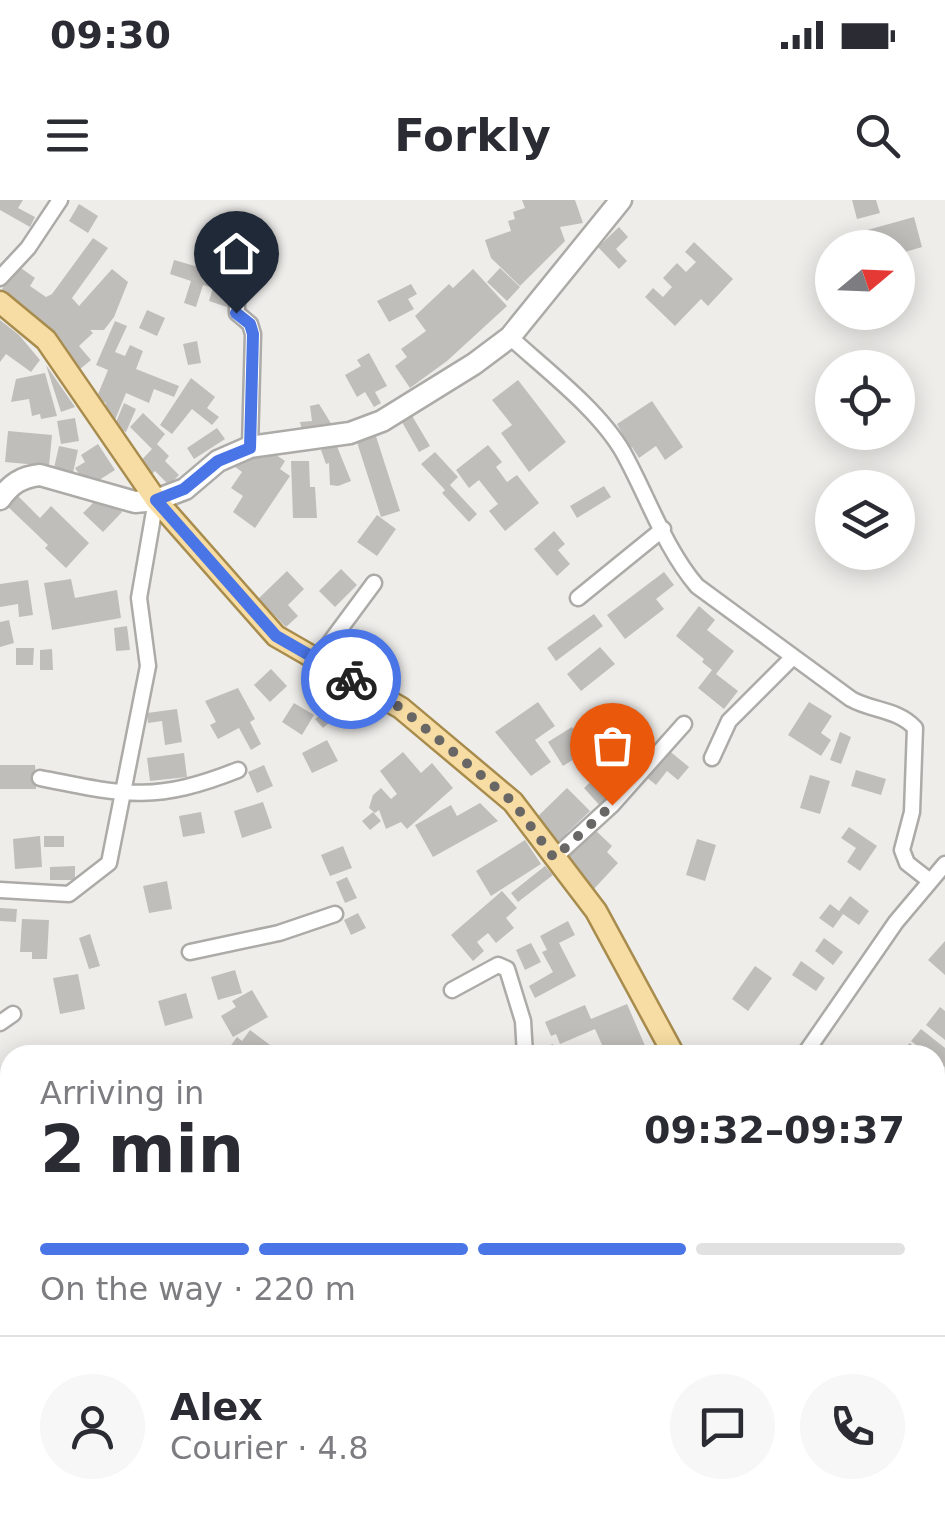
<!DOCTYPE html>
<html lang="en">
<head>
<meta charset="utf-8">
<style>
  :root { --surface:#fff; --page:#f7f7f7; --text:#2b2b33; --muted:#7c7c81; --line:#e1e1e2; --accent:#4975e7 }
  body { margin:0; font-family:"DejaVu Sans",sans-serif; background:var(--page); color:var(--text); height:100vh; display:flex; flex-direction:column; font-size:38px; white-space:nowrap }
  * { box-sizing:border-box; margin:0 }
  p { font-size:32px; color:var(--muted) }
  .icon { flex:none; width:55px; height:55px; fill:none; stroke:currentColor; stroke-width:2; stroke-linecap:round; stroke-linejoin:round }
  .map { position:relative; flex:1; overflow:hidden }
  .sheet { position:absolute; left:0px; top:845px; width:945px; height:492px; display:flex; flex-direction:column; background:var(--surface); border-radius:30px 30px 0 0; box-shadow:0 5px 25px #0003 }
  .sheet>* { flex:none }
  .needle { width:65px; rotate:71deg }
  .tools { position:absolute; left:815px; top:30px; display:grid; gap:20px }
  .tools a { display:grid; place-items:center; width:100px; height:100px; border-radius:50%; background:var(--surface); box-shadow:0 5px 25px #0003; font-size:50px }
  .pin { position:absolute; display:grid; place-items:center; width:85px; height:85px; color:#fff; margin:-102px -42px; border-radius:50% 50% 50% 0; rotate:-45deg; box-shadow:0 0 10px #0007 }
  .pin .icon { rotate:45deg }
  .courier { position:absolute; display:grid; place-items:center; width:100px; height:100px; margin:-50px; border:8px solid #4975e7; border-radius:50%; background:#fff; color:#222; box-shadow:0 2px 12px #0007 }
  .overview em { font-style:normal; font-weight:700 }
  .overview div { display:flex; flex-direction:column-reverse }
  .overview { display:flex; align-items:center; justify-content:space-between; height:170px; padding:0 40px }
  h1 { font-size:65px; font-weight:700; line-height:75px }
  .bar { display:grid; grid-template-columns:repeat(4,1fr); gap:15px 10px; align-content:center; height:120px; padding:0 40px }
  .bar i { height:12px; border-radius:8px; background:var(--line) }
  .bar .current { background:var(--accent) }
  .bar p { grid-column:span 4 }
  .line { display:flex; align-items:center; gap:25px; padding:0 40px; border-top:2px solid var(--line) }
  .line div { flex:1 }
  .round { display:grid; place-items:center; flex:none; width:105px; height:105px; border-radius:52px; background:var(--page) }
  .status { display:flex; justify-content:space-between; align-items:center; height:70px; padding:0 50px; background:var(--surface); direction:ltr }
  .status svg { height:28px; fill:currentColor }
  header { display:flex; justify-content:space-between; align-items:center; height:130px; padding:0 40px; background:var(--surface); font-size:45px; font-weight:700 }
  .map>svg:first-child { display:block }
  .building { fill:#c0bebb }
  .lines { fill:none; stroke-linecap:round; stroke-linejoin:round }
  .street-casing { stroke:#acaba8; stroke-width:19 }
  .secondary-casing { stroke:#acaba8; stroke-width:25 }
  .primary-casing { stroke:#a88c4d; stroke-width:25 }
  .street { stroke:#fff; stroke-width:14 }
  .secondary { stroke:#fff; stroke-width:20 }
  .primary { stroke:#f7dda3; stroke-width:20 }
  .done { stroke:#686765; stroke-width:10; stroke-dasharray:0 18 }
  .route { stroke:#4975e7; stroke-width:12 }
</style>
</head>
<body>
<div class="status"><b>09:30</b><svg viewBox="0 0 49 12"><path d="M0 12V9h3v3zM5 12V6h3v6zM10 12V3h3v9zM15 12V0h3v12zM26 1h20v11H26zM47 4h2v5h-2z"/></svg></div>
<header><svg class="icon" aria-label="menu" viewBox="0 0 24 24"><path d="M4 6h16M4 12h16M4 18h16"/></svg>Forkly<svg class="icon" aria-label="search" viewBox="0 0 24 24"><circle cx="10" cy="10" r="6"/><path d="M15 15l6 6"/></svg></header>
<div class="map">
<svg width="945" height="1337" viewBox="0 0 945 1337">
  <rect width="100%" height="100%" fill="#eeedea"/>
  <path class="building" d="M 0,0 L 23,0 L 18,8 L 35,17 L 30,27 L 0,10 Z
    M 522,0 L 575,0 L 583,23 L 560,27 L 565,41 L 520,86 L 491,58 L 485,40 L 511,31 L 508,21 L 515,19 L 513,12 L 525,8 Z
    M 852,0 L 876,0 L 880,13 L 857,19 Z
    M 79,4 L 98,16 L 88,33 L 69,21 Z
    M 914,17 L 922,47 L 898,54 L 898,48 L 856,48 L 853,34 Z
    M 619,27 L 628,37 L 616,49 L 627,61 L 619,69 L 598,47 Z
    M 93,38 L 108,48 L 72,98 L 79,106 L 112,69 L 128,82 L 114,117 L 104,130 L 90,130 L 93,133 L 79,146 L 91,160 L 74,174 L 27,118 L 33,116 L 0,92 L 18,66 L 35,78 L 30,86 L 46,97 L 52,94 Z
    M 694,42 L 733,79 L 708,106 L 701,99 L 675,126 L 645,97 L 653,88 L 663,97 L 672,87 L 663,78 L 677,63 L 686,72 L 696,62 L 685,52 Z
    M 216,44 L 247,54 L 230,108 L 209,101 L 213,88 L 203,85 L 196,107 L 184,103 L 191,81 L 170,74 L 174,60 L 195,66 L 201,49 L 213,53 Z
    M 500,68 L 520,87 L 507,101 L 487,82 Z
    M 473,69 L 507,106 L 447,161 L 410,188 L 395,166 L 407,157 L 401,149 L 426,131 L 415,116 L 449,84 L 453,88 Z
    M 411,84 L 417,94 L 408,99 L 414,109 L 389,122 L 377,101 Z
    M 147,110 L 165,118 L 157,136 L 139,128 Z
    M 0,120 L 19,135 L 40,160 L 31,172 L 6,154 L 0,162 Z
    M 115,121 L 127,126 L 115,152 L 125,156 L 130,145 L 143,151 L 136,169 L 179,186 L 174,197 L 154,189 L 149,203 L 126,193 L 115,220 L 101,215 L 106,203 L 96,199 L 108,170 L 96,165 Z
    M 197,141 L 201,163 L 188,165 L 183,144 Z
    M 369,153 L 387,186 L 375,192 L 381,203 L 374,207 L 365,192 L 357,197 L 345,175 L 361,166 L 357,160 Z
    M 46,165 L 75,207 L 61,212 Z
    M 45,173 L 57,216 L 41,219 L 40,214 L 32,216 L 29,199 L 11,202 L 16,179 Z
    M 191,178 L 215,197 L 207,208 L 219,217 L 212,225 L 192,209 L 172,234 L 160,225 Z
    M 518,180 L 566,242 L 529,272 L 501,233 L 512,225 L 492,200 Z
    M 652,201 L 683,247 L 665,260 L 656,246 L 639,258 L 632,247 L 627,250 L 618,238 L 623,235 L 617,224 Z
    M 124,203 L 136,209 L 126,232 L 114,227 Z
    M 319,204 L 332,225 L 302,230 L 300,222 L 312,221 L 310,206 Z
    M 408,209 L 430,246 L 419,252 L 398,215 Z
    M 143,213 L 165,234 L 157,244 L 169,256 L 165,261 L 179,275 L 169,285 L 155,271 L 147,279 L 135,267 L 152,249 L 130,227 Z
    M 75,218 L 79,241 L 61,244 L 57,221 Z
    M 217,228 L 225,239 L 194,259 L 187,248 Z
    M 374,230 L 400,311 L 381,317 L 355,236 Z
    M 8,231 L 52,235 L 49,266 L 5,262 Z
    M 98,244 L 115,270 L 88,287 L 75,268 L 85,262 L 81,255 Z
    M 336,244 L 351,281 L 338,286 L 330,285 L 329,263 L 326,264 L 321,250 Z
    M 488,245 L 502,262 L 496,267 L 507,282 L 517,275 L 539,303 L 505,331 L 489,311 L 498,304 L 479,280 L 469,288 L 456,270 Z
    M 59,246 L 78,250 L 73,273 L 54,268 Z
    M 266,248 L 285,261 L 280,269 L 290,276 L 255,328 L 233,312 L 243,296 L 231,288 L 242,272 L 230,263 Z
    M 435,252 L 458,277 L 450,285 L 477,314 L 469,322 L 442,293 L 445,290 L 421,264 Z
    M 291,261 L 309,261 L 310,287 L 315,287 L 317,318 L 293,318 Z
    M 604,286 L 611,297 L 577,318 L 570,306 Z
    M 14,292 L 40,318 L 51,306 L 89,343 L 66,368 L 45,348 L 48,345 L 4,303 Z
    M 107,297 L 122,312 L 103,332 L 83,313 L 97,299 L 101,303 Z
    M 377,315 L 396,329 L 377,356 L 357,342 Z
    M 554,331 L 565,344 L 558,350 L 570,364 L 557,376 L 534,349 Z
    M 341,369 L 357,385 L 335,407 L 319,391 Z
    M 287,371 L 304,389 L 288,405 L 298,416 L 286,427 L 258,399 Z
    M 664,372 L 674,385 L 656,399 L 664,409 L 625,439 L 607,415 Z
    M 71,379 L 75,398 L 117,390 L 121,418 L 52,430 L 44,383 Z
    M 28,380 L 33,415 L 19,417 L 18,404 L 0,407 L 0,384 Z
    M 699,406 L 715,420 L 707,430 L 734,451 L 716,474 L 738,491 L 724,509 L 698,488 L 712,470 L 702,462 L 704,459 L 676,436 Z
    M 594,414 L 603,426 L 556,461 L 547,448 Z
    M 9,420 L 14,443 L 0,447 L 0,422 Z
    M 127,426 L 130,450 L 116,451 L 114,428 Z
    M 600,447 L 615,464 L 581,491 L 567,474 Z
    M 16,448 L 34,448 L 33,465 L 16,465 Z
    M 52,449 L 53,470 L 40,470 L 40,450 Z
    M 271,469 L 287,486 L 270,502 L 254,485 Z
    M 238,488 L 255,519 L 250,522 L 261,544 L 251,550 L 239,528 L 218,539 L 210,525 L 216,522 L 205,501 Z
    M 538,502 L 555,526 L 535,540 L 551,562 L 531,576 L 495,532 Z
    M 809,502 L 832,516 L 821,533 L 831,540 L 821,556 L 788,535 Z
    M 294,503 L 314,515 L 302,535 L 282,522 Z
    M 331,506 L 338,515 L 323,528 L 315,519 Z
    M 177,509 L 182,542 L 165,545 L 162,521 L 148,523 L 147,513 Z
    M 572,527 L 587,551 L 563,566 L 548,542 Z
    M 840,532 L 851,537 L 841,564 L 830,560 Z
    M 623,533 L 647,557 L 639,565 L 629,555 L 621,563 L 612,554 L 620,547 L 615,542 Z
    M 327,540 L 338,561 L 312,573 L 302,553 Z
    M 600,542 L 613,558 L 591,577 L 578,560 Z
    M 667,549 L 689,567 L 678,580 L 667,571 L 656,585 L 645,576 Z
    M 403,552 L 421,573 L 432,563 L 453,588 L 407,629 L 401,622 L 386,629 L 379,610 L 375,613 L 369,608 L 373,595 L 381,588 L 391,599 L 397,594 L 380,571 Z
    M 184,553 L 187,577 L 150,581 L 147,558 Z
    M 0,565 L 35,565 L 36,589 L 0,589 Z
    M 264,565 L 273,586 L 257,593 L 248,572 Z
    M 856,570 L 886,579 L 881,595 L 851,586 Z
    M 810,575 L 830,581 L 820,614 L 800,608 Z
    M 596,577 L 614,597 L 602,608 L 584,588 Z
    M 567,588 L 590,611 L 567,633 L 571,637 L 559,649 L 532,622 Z
    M 263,602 L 272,628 L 242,638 L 234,611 Z
    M 480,603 L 498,621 L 433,657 L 415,625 L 451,605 L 457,616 Z
    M 201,612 L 205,633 L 183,637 L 179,616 Z
    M 373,612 L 381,621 L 370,630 L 362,621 Z
    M 849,627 L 877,646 L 860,671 L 847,662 L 856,648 L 841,638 Z
    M 594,629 L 612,646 L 607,652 L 618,663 L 593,690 L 563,661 Z
    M 40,636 L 42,667 L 15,669 L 13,639 Z
    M 44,636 L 64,636 L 64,647 L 44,647 Z
    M 697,639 L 716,645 L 705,681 L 686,675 Z
    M 525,640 L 541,664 L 491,696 L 476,671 Z
    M 343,646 L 352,668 L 330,676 L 321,655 Z
    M 75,666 L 75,680 L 50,680 L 50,667 Z
    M 545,666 L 553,675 L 518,702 L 511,693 Z
    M 347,677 L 357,698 L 345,703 L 336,682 Z
    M 167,681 L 172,709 L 149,713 L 143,686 Z
    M 502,691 L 517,708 L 506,718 L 514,728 L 496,743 L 488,733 L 477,742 L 484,751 L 473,761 L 451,735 Z
    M 850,696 L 869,711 L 859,725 L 843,714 L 833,728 L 819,718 L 830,704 L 839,711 Z
    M 0,708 L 17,709 L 16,722 L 0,721 Z
    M 358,713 L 366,728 L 351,735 L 344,720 Z
    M 22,719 L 49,720 L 47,759 L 32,759 L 32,752 L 20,752 Z
    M 568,721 L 575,735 L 559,743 L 576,776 L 535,798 L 529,786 L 553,772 L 542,752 L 547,750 L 540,736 Z
    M 90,734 L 100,766 L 89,769 L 79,738 Z
    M 824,738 L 843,752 L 833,765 L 815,751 Z
    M 945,741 L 945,775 L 928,760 Z
    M 531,743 L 541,762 L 525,770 L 516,750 Z
    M 801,761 L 825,778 L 816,791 L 792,775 Z
    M 755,766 L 772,778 L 748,811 L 732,799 Z
    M 235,770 L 242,793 L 218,800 L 211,777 Z
    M 78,774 L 85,809 L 60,814 L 53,778 Z
    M 252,790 L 268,817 L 233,837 L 221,816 L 236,807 L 232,801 Z
    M 186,793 L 193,818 L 165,826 L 158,801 Z
    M 627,804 L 649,855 L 585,855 L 603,847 L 595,829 L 560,844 L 556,834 L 551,836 L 545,822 L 585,805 L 591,819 Z
    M 940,807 L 945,811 L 945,840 L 926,825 Z
    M 921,829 L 945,848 L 945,867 L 935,859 L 935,855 L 929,855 L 911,841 Z
    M 250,830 L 270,845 L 262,855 L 245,855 L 236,849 L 232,855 L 224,855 L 237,837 L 242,841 Z
    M 910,843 L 921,855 L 896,855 Z
    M 553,844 L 556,855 L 535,855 L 534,850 Z
    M 10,889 L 10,926 L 0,927 L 0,890 Z
    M 841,1328 L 923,1328 L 932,1337 L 849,1337 Z"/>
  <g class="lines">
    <defs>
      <path id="street" d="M 0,78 L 28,48 L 60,0
        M 237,102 L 237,113 L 250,124 L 253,134 L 250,247
        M 510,137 C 546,170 599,210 623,252 C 648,297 664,347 697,386 L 851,499 C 872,511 898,509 915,528 L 912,612 L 902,650 L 907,663 L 930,681
        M 578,398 L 663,329
        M 317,460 L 374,383
        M 712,558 L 729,521 L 792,458
        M 40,578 C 124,595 155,603 238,570
        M 554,658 L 612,605 L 684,524
        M 0,690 L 69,694 L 109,663 L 148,466 L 139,398 L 156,300
        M 190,752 L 279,733 L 335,714
        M 452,790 L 498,765 L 507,769 L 523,821 L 525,855
        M 0,823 L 13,814
        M 804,855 L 896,722 L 945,664
        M 935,904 L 945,899
        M 0,978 L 10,985
        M 935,1101 L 945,1093
        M 258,1328 L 263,1337
        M 545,1328 L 590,1337
        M 177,1337 L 242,1328
        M 656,1337 L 660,1328"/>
      <path id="secondary" d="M 0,299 C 11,284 21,277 40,275 L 135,302 L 156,300 L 185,289 L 218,261 L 250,247 L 350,233 L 382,221 L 474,164 L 510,137 L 621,0"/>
      <path id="primary" d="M 0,102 L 46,140 L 156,300 L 276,436 L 401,508 L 513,602 L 596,711 L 674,855
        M 935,1315 L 945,1328"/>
    </defs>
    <use href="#street" class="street-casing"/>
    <use href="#secondary" class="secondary-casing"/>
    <use href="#primary" class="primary-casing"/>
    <use href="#street" class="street"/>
    <use href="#secondary" class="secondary"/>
    <use href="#primary" class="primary"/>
  </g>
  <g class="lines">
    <path class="done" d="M 351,479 L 401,508 L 513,602 L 554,658 L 612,605"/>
    <path class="route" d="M 236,113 L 250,124 L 253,134 L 250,248 L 218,261 L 184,289 L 156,300 L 276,436 L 351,479"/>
  </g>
</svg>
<div class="tools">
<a><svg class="needle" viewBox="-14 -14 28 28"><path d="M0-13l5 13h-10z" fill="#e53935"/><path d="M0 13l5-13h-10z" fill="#7c7c81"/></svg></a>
<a><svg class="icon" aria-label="locate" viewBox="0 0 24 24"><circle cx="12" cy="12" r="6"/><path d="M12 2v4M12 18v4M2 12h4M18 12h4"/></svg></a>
<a><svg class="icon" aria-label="layers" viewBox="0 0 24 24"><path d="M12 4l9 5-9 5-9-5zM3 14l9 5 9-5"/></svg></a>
</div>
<div class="pin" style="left:612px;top:605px;background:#ea580c"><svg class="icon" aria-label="bag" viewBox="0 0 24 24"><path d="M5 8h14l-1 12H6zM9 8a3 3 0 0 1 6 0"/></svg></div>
<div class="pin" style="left:236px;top:113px;background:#1f2937"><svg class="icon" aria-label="home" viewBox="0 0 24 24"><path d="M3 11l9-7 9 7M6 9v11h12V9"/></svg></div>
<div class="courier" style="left:351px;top:479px"><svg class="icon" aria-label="bike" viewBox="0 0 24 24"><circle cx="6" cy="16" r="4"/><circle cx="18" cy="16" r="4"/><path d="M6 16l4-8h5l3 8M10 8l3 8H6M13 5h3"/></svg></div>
<section class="sheet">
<div class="overview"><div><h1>2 min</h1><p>Arriving in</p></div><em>09:32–09:37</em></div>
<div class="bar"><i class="current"></i><i class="current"></i><i class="current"></i><i></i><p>On the way · 220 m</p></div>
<div class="line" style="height:180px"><a class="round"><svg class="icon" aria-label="person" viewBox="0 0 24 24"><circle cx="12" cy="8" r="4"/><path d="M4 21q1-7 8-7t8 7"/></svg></a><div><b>Alex</b><p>Courier · 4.8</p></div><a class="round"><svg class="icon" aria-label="chat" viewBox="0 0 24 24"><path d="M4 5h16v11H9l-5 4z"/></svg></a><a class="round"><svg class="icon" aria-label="phone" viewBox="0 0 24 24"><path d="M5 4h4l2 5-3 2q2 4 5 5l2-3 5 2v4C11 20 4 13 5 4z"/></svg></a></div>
</section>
</div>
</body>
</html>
